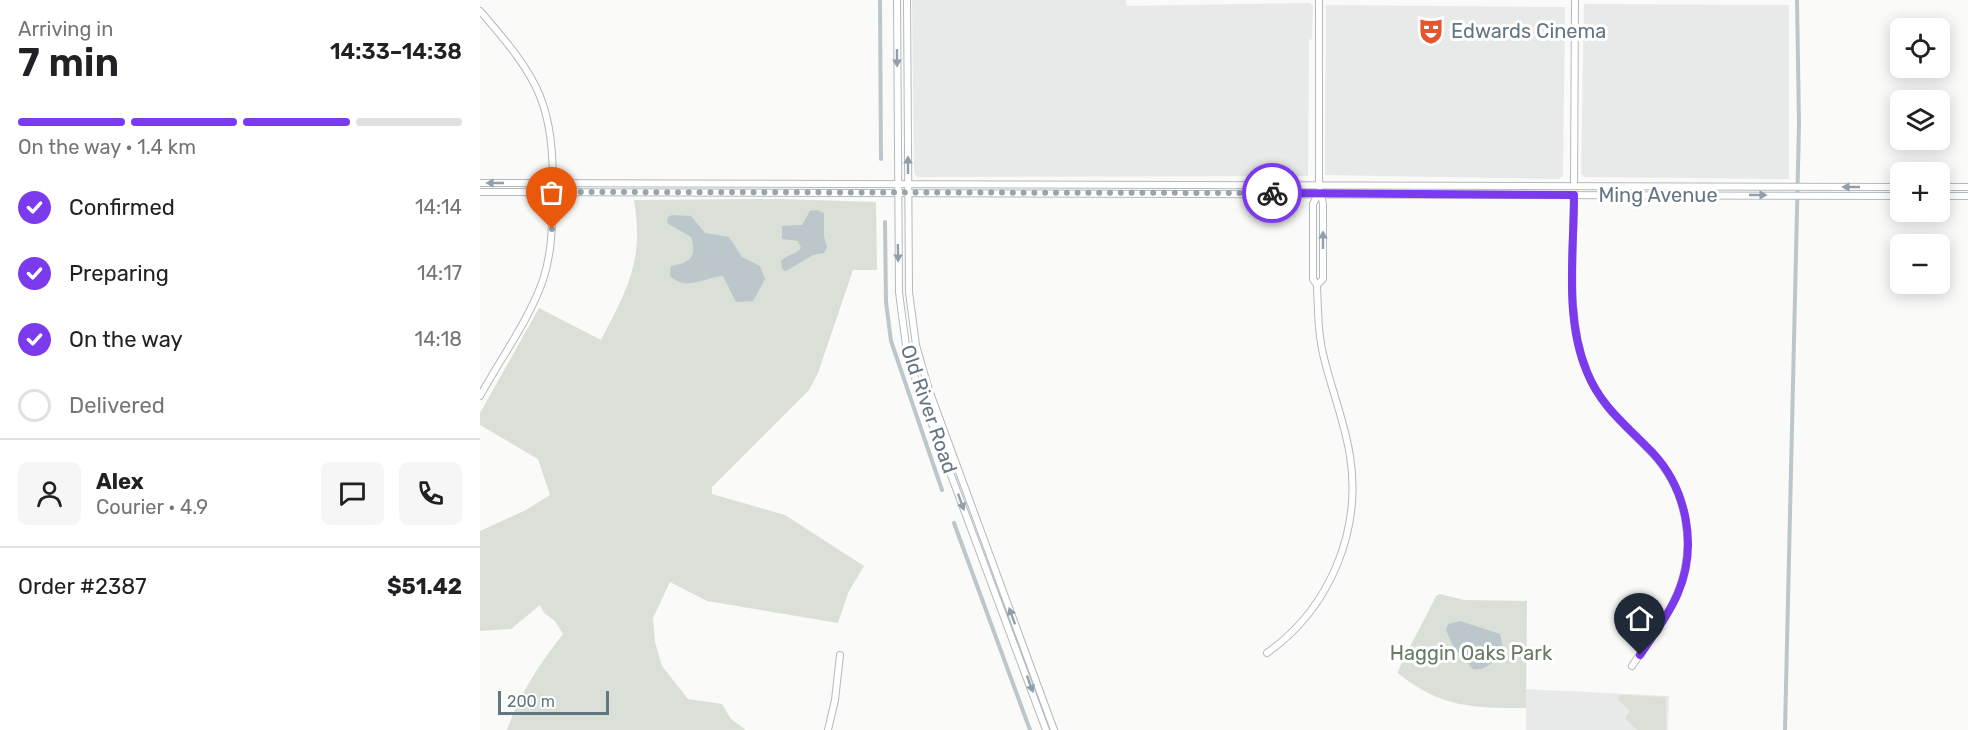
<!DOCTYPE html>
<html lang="en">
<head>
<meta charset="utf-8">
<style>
  :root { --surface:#fff; --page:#f6f6f6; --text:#202124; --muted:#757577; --line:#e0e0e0; --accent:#7c3aed }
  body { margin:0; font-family:Rubik,sans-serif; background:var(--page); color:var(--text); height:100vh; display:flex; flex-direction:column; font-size:22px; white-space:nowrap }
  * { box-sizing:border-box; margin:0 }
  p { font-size:20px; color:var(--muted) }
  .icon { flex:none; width:33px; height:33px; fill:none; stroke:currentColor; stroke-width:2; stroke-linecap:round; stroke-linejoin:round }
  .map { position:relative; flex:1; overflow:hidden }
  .side { display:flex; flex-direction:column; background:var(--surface); width:480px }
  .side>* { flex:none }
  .fabs { position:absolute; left:1410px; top:18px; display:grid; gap:12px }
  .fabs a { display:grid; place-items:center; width:60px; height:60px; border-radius:9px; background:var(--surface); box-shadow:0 3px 15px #0003; font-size:30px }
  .scale { position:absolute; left:18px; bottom:15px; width:111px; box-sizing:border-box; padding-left:6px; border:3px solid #657683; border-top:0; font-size:16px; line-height:21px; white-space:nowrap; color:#657683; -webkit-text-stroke:4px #fff; paint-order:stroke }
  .pin { position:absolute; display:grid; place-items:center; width:51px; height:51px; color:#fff; margin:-62px -26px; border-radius:50% 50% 50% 0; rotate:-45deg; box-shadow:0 0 6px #0007 }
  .pin .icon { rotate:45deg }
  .courier { position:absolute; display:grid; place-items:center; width:60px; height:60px; margin:-30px; border:4px solid #7c3aed; border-radius:50%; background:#fff; color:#222; box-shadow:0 2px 8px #0007 }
  .summary em { font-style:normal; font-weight:600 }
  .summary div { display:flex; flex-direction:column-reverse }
  .summary { display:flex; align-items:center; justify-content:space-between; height:102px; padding:0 18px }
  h1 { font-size:39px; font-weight:600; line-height:45px }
  .bar { display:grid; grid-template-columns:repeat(4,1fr); gap:9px 6px; align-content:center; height:72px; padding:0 18px }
  .bar i { height:8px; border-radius:4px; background:var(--line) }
  .bar .on { background:var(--accent) }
  .bar p { grid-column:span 4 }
  .line { display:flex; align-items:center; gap:15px; padding:0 18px; border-top:2px solid var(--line) }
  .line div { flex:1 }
  .round { display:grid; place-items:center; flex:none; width:63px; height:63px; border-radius:9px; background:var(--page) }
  ol { padding:0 18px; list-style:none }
  li { display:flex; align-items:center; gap:18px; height:66px }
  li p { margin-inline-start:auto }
  li .icon { padding:6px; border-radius:50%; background:var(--accent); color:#fff; stroke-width:4 }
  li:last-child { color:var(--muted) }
  li i { width:33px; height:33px; border:3px solid var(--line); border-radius:50% }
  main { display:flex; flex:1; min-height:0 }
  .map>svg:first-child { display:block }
  .built { fill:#e8e9e9 }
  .green { fill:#dadfd7 }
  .water { fill:#bbc7cb }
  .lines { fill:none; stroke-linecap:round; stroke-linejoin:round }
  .canal { stroke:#bbc7cb; stroke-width:4 }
  .secondary-casing { stroke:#b3babf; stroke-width:8 }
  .secondary { stroke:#fff; stroke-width:6 }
  .oneway { fill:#939fa8 }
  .done { stroke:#99a4ac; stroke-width:6; stroke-dasharray:0 10.8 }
  .route { stroke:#7c3aed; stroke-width:8 }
  .labels { text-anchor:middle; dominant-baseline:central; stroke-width:6; stroke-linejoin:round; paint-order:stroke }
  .poi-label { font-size:20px; fill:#657683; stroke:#fff; text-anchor:start }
  .street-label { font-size:20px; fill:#657683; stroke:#fff }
  .park-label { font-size:20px; fill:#687a64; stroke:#fff }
</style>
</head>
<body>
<main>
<section class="side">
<div class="summary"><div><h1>7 min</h1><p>Arriving in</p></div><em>14:33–14:38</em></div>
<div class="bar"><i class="on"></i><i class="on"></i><i class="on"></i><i></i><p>On the way · 1.4 km</p></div>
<ol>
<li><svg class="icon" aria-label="check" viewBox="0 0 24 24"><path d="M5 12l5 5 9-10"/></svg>Confirmed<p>14:14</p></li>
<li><svg class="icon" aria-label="check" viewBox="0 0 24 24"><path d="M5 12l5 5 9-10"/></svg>Preparing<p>14:17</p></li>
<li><svg class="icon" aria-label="check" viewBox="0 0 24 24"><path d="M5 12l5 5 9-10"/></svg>On the way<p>14:18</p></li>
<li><i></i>Delivered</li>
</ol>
<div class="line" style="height:108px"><a class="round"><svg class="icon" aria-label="person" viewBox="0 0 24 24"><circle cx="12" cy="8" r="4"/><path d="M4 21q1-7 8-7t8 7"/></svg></a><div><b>Alex</b><p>Courier · 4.9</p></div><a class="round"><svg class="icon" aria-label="chat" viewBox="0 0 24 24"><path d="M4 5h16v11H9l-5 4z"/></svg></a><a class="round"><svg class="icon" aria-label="phone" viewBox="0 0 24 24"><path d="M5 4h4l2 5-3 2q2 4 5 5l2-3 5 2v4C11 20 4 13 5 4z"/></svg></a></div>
<div class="line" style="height:78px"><div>Order #2387</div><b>$51.42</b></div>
</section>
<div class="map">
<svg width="1488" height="730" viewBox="0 0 1488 730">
  <rect width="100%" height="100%" fill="#fafaf8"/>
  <path class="built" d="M 432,0 L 646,0 L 647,6 L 830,3 L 833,6 L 832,39 L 829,40 L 828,176 L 437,177 L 434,173 Z
    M 1104,4 L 1309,5 L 1309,179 L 1105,177 L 1101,174 Z
    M 846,5 L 1085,7 L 1083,176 L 1079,179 L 845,175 Z
    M 1046,689 L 1189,696 L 1188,730 L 1046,730 Z"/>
  <path class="green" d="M 301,199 L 396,202 L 397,270 L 373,270 L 338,373 L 329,390 L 232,487 L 232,494 L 305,515 L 384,566 L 368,593 L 358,623 L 227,601 L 190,582 L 173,618 L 175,642 L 182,666 L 208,699 L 242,704 L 251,719 L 266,730 L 27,730 C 39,695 60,663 83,634 L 75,621 L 64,613 L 60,605 L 31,629 L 0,631 L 0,531 L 46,510 L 70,495 L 58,459 L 0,425 L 0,413 L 59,308 L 121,340 C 148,288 164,260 154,200 Z
    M 960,594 L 984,600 L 1047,601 L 1046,708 C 995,708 960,708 918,673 C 918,667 950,610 956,596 Z
    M 1139,695 L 1186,697 L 1186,730 L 1157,730 L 1145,718 L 1150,711 L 1138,700 Z"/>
  <path class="water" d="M 337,210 L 344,213 L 344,236 L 347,247 L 344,253 L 333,255 L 306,271 L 302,269 L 301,261 C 307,254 316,255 321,248 L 318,241 L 302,239 L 302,226 L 322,225 L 330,211 Z
    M 192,215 L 211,216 L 225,233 L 249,237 L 262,257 L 280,266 L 285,279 L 273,301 L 256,302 L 243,276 C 223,277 208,292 190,276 L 191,266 C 211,263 217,256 211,237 L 187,223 L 188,217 Z
    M 980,621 L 1020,634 L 1023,649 C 1016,660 1007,671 993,669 L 974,648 L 966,630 L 968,624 Z"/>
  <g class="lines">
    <path class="canal" d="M 400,0 L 401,159
      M 405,222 L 406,302 L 411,341 L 462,490
      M 474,523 L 550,730
      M 1305,730 L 1319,124 L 1317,0"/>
    <defs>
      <path id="secondary" d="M 417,0 L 419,292 L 426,346 L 436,381 L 566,730
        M 427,0 L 429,292 L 436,345 L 449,390 L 574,730
        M 0,11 C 61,81 74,104 73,199 C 72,226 72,253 63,280 C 49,320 21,358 0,396
        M 0,183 L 1420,187
        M 1094,186 L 1095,0
        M 1460,187 L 1488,187
        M 0,192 L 1420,196
        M 1094,195 C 1094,252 1085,318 1107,372 C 1121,407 1147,426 1172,453 C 1209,492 1218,552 1194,601 C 1183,624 1166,645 1152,666
        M 1460,196 L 1488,196
        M 837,285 L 843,279 L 843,204 L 839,185 L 839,0
        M 787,653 C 849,609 882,532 870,456 C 865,423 852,391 844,358 C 838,335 838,310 837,285 L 833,279 L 833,204 L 839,193
        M 348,730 L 355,700 L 360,655"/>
    </defs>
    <use href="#secondary" class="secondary-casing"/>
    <use href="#secondary" class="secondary"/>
  </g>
  <defs><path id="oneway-solid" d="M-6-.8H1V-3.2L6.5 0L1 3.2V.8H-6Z" transform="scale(1.5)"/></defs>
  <g class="oneway">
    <use href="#oneway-solid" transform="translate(417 58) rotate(90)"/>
    <use href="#oneway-solid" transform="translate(428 165) rotate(-90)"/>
    <use href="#oneway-solid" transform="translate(15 183) rotate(-180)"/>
    <use href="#oneway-solid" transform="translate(1371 187) rotate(-180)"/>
    <use href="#oneway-solid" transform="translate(1278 195)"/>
    <use href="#oneway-solid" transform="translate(843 240) rotate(-90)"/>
    <use href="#oneway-solid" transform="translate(418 253) rotate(89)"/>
    <use href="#oneway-solid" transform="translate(481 502) rotate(70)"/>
    <use href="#oneway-solid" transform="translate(532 616) rotate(-110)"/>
    <use href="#oneway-solid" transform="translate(550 684) rotate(70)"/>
  </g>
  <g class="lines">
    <path class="done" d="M 72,229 L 73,192 L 792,193"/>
    <path class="route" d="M 792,193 L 1094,195 C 1094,252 1084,318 1107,372 C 1121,407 1147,426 1172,452 C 1207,489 1218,546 1198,593 C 1189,615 1173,635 1160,655"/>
  </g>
  <defs>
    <symbol id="theatre-bare" viewBox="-9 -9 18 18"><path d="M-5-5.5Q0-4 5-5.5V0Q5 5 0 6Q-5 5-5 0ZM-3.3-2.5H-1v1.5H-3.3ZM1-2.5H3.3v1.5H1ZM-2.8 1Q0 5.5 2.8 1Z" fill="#e4572e" stroke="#fff" stroke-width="2.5" paint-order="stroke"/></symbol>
  </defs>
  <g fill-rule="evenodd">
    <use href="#theatre-bare" x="932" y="12" width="38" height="38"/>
  </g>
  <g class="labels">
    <g class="poi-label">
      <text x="971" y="31">Edwards Cinema</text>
    </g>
    <g class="street-label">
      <text x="1178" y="195">Ming Avenue</text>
      <text transform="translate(449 409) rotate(71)">Old River Road</text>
    </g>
    <g class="park-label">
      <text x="991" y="653">Haggin Oaks Park</text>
    </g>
  </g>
</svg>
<div class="fabs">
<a><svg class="icon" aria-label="locate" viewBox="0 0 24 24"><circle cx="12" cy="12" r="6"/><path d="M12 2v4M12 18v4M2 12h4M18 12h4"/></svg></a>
<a><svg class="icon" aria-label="layers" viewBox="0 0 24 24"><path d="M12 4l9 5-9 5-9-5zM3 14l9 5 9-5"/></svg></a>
<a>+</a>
<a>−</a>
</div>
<div class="scale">200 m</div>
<div class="pin" style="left:72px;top:229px;background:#ea580c"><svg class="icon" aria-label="bag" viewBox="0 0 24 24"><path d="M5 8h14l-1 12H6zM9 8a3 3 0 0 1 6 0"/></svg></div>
<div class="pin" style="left:1160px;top:655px;background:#1f2937"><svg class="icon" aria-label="home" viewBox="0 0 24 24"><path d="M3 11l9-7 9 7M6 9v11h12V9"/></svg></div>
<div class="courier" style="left:792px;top:193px"><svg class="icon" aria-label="bike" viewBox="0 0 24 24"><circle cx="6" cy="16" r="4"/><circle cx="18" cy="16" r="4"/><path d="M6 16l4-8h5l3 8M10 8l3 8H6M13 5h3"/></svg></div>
</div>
</main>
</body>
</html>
